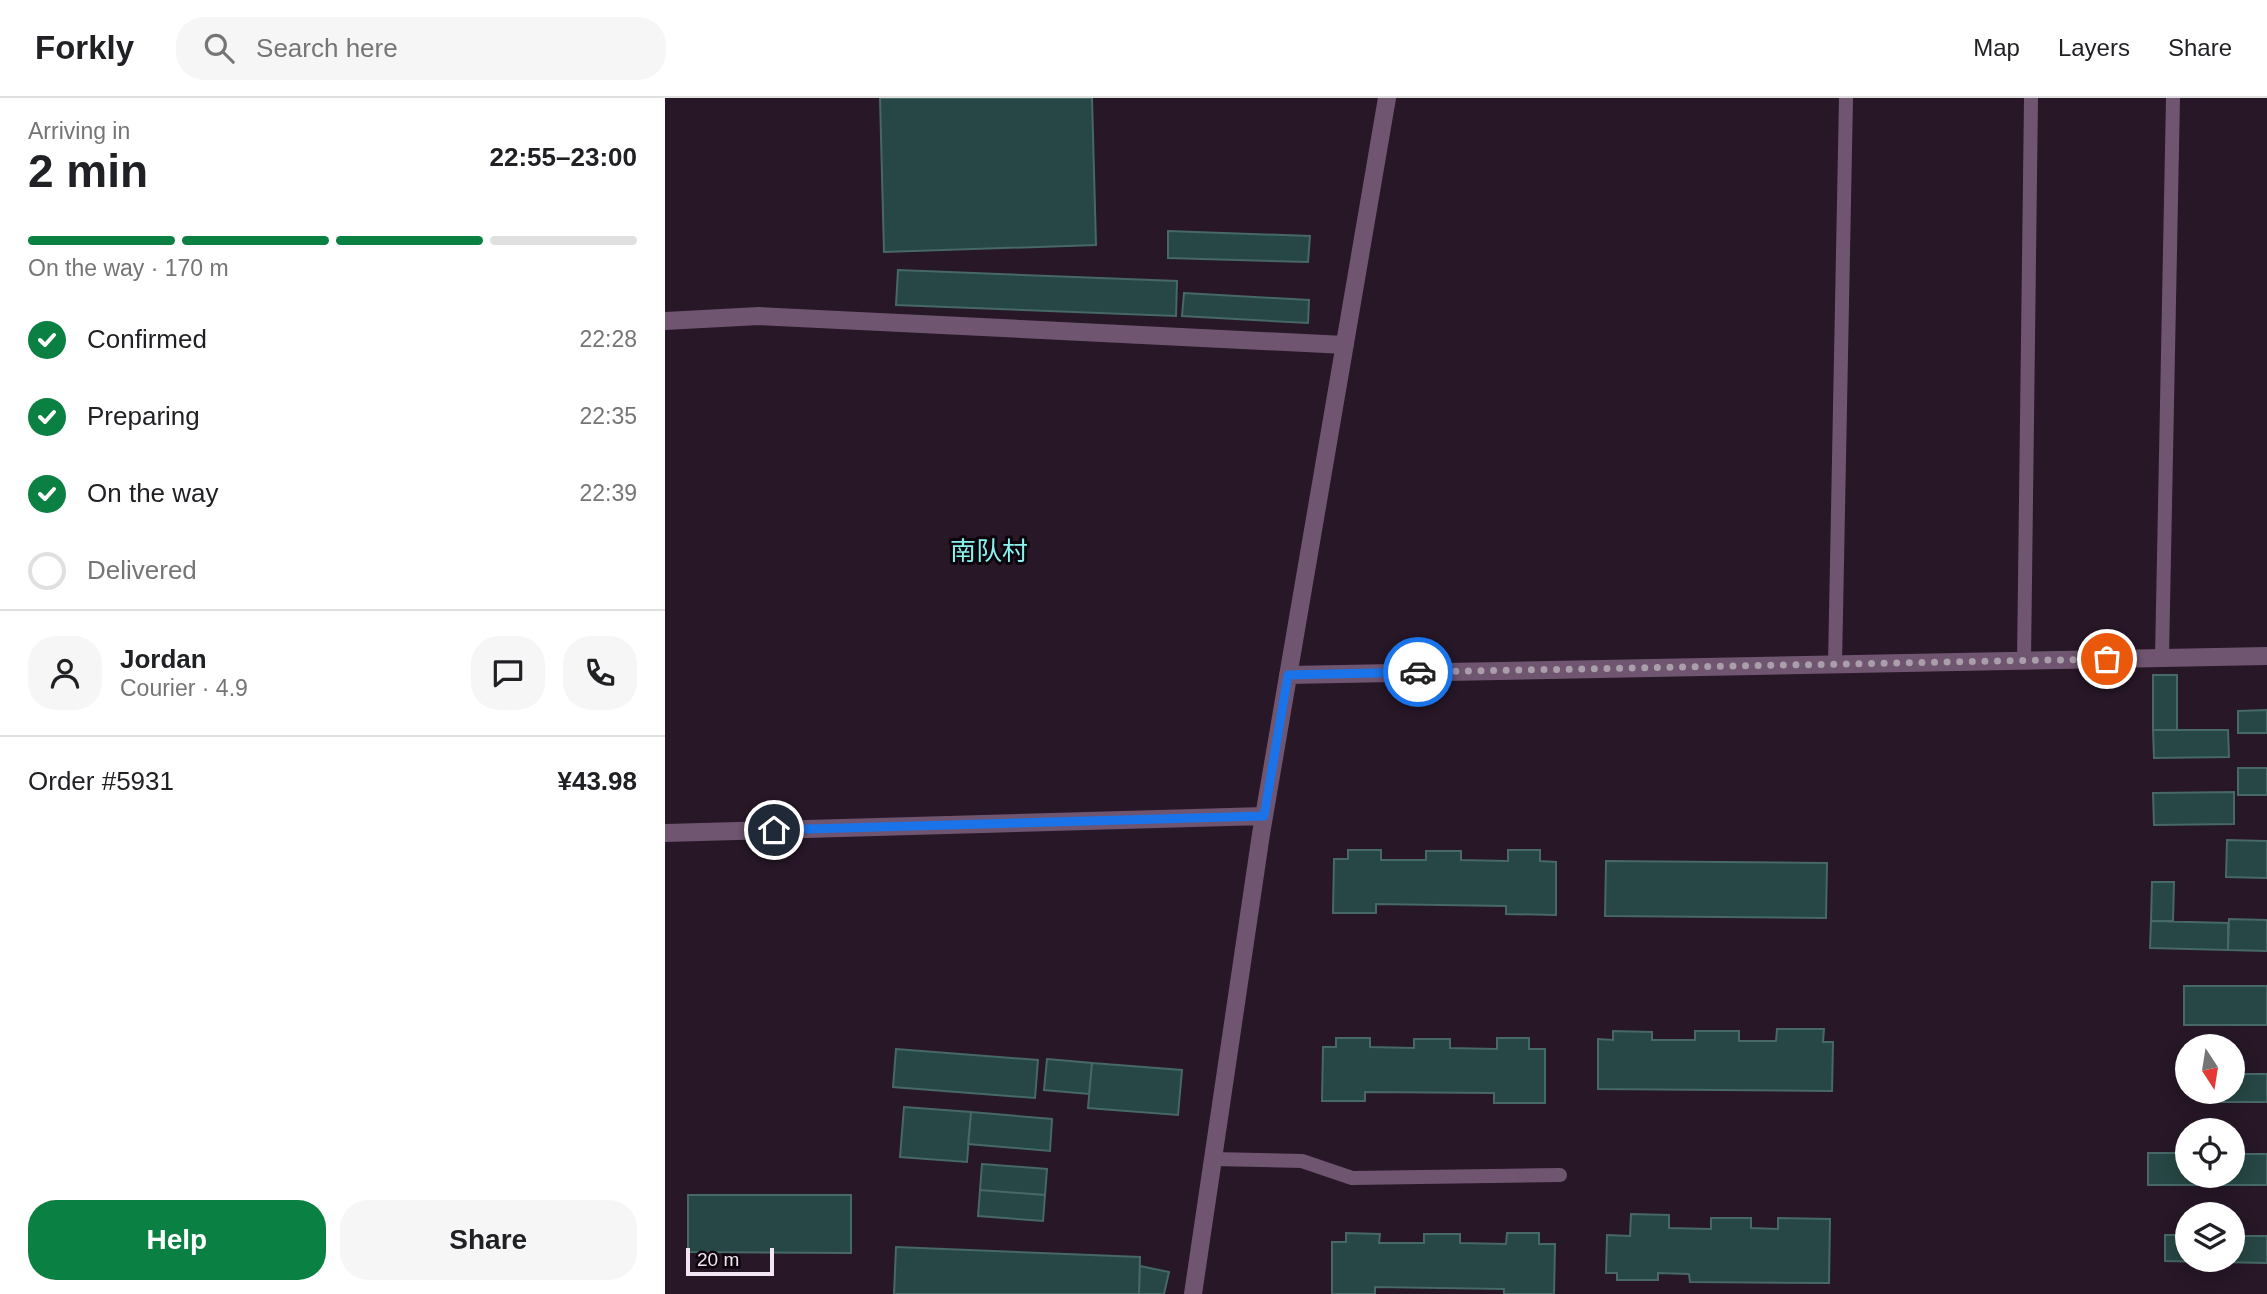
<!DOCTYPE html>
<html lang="en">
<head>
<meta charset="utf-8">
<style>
  :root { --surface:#fff; --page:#f6f6f6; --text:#202124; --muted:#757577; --line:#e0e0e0; --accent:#0b8043 }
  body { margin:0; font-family:Arial,"Noto Sans SC",sans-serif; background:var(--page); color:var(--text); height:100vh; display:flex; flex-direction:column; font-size:26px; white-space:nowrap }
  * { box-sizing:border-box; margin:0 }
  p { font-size:23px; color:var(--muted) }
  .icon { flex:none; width:38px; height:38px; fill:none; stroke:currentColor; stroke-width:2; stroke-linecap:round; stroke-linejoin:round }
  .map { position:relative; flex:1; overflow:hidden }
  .panel { display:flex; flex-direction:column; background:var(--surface); width:665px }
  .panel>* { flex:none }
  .needle { width:46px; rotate:168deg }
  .fabs { position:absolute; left:1510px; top:936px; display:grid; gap:14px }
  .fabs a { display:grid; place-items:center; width:70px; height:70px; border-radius:50%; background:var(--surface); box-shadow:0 4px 18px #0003; font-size:35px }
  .scale { position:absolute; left:21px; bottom:18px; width:88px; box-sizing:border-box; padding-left:7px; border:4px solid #f2e6f2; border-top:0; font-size:19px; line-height:24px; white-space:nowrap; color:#f2e6f2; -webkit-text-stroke:5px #0c050c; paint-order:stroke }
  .pin { position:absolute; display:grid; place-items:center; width:60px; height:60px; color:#fff; margin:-30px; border:4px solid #fff; border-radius:50%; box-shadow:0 2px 7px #0007 }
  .courier { position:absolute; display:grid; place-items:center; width:70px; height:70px; margin:-35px; border:5px solid #1a73e8; border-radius:50%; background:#fff; color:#222; box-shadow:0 2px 9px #0007 }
  .head em { font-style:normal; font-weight:800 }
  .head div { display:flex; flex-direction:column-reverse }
  .head { display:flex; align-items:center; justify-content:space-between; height:119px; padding:0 28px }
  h1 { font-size:46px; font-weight:800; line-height:52px }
  .bar { display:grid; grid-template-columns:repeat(4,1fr); gap:10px 7px; align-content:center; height:84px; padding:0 28px }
  .bar i { height:9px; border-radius:5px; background:var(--line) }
  .bar .on { background:var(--accent) }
  .bar p { grid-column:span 4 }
  .line { display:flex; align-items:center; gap:18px; padding:0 28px; border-top:2px solid var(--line) }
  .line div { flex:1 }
  .round { display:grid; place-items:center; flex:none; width:74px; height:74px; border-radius:28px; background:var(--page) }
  ol { padding:0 28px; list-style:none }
  li { display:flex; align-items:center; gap:21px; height:77px }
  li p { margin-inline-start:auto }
  li .icon { padding:7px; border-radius:50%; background:var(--accent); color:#fff; stroke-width:4 }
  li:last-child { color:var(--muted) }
  li i { width:38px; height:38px; border:4px solid var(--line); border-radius:50% }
  .button { display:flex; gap:14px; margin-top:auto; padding:14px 28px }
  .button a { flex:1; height:80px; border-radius:28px; background:var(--accent); color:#fff; font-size:28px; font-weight:800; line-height:80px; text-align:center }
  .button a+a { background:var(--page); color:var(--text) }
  header { display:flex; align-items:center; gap:42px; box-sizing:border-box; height:98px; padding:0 35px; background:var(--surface); border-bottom:2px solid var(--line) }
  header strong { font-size:33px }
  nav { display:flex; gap:38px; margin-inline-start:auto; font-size:24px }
  .search { width:490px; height:63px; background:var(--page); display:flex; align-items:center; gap:18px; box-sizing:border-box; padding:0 24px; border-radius:28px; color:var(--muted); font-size:26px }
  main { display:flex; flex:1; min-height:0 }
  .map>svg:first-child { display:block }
  .building { fill:#264745; stroke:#466866; stroke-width:2 }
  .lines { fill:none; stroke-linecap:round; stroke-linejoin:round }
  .lane { stroke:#6f5570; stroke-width:14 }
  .street { stroke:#6f5570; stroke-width:18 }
  .done { stroke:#ab9eab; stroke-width:7; stroke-dasharray:0 12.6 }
  .route { stroke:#1a73e8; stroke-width:9 }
  .labels { text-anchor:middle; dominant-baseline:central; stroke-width:6; stroke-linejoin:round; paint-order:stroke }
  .quarter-label { font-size:26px; fill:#89f4ef; stroke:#0c050c }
</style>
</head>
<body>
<header>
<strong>Forkly</strong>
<div class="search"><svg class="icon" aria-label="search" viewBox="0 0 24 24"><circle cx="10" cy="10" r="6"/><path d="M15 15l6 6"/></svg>Search here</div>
<nav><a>Map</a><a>Layers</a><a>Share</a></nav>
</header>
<main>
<section class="panel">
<div class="head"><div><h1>2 min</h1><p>Arriving in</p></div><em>22:55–23:00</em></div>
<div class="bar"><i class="on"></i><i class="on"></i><i class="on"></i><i></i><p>On the way · 170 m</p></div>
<ol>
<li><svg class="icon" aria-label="check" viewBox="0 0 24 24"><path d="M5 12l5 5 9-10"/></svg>Confirmed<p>22:28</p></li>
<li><svg class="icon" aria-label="check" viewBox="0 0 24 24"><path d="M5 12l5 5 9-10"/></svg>Preparing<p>22:35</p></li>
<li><svg class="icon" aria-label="check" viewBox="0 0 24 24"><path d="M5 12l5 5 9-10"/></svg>On the way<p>22:39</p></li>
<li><i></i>Delivered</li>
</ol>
<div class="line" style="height:126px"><a class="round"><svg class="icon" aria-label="person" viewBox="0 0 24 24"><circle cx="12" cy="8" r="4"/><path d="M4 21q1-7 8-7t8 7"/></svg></a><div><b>Jordan</b><p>Courier · 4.9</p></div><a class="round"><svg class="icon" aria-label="chat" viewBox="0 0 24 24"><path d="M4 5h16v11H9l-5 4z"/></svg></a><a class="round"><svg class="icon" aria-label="phone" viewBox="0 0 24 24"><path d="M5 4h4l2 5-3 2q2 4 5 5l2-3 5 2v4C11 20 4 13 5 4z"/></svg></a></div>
<div class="line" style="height:91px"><div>Order #5931</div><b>¥43.98</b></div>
<div class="button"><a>Help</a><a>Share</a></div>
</section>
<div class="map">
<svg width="1602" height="1196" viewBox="0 0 1602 1196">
  <rect width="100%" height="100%" fill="#271727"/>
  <path class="building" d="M 215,0 L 427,0 L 431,147 L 219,154 Z
    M 503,133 L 645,138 L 643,164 L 503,160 Z
    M 233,172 L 512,183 L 511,218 L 231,207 Z
    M 519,195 L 644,202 L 643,225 L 517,218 Z
    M 1488,577 L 1512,577 L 1512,632 L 1488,632 Z
    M 1602,612 L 1602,635 L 1573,635 L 1573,613 Z
    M 1488,632 L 1563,632 L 1564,659 L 1489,660 Z
    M 1573,670 L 1602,670 L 1602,697 L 1573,697 Z
    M 1569,694 L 1569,726 L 1489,727 L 1488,695 Z
    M 1562,742 L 1602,743 L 1602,780 L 1561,779 Z
    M 683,752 L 716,752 L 716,762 L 761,762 L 761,753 L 796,753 L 796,762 L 843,763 L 843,752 L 875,752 L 875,763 L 891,764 L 891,817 L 841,816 L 841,808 L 711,806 L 711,815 L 668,815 L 669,761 L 683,761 Z
    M 941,763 L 1162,765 L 1161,820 L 940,818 Z
    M 1487,784 L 1509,784 L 1508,823 L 1486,823 Z
    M 1564,821 L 1602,822 L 1602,853 L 1563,852 Z
    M 1486,823 L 1563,825 L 1563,852 L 1485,850 Z
    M 1519,888 L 1602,888 L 1602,927 L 1519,927 Z
    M 1112,931 L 1159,931 L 1158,944 L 1168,944 L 1167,993 L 933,991 L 933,941 L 948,942 L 948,933 L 987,934 L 987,942 L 1030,942 L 1030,933 L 1074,933 L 1074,943 L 1111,943 Z
    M 671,940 L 705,940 L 705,949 L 749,950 L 749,941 L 785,941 L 785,950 L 832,951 L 832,940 L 864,940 L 864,951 L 880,951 L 880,1005 L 829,1005 L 829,995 L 700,994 L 700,1003 L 657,1003 L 658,949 L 671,949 Z
    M 231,951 L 373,962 L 370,1000 L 228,989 Z
    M 382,961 L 427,965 L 424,996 L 379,992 Z
    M 427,965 L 517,972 L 513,1017 L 423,1010 Z
    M 1568,976 L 1602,976 L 1602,1004 L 1551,1004 L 1551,994 L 1568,994 Z
    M 239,1009 L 306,1014 L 302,1064 L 235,1059 Z
    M 306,1014 L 387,1021 L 385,1053 L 303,1046 Z
    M 1483,1055 L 1522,1055 L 1522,1078 L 1568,1078 L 1568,1056 L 1602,1056 L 1602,1087 L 1483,1087 Z
    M 317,1066 L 382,1071 L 380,1097 L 315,1092 Z
    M 315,1092 L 380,1097 L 378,1123 L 313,1118 Z
    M 23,1097 L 186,1097 L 186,1155 L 23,1154 Z
    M 966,1116 L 1004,1117 L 1004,1130 L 1046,1131 L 1046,1120 L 1086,1120 L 1086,1130 L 1113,1131 L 1113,1120 L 1165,1121 L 1164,1185 L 1025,1184 L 1024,1176 L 993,1175 L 993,1182 L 952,1182 L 952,1175 L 941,1175 L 942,1137 L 965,1138 Z
    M 681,1135 L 715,1136 L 714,1145 L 759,1145 L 759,1136 L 795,1136 L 795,1145 L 841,1146 L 842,1135 L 874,1135 L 874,1146 L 890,1146 L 889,1196 L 839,1196 L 839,1191 L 710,1189 L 710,1196 L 667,1196 L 667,1144 L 681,1144 Z
    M 1500,1137 L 1522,1137 L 1522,1162 L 1568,1162 L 1568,1138 L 1602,1138 L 1602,1165 L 1500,1163 Z
    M 231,1149 L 475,1159 L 474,1196 L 229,1196 Z
    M 475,1168 L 504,1174 L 499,1196 L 474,1196 Z"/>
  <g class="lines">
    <path class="lane" d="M 1497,560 L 1508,0
      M 1359,563 L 1366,0
      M 1170,567 L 1181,0
      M 548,1061 L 637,1063 L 687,1080 L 895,1077"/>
    <path class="street" d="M 0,223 L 94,218 L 680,247
      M 623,577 L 1602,558
      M 0,735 L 599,718
      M 528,1196 L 596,736 L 722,0"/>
  </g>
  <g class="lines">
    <path class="done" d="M 753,574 L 1442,561"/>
    <path class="route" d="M 109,732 L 599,718 L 623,577 L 753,574"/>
  </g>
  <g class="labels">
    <g class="quarter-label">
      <text x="324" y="453">南队村</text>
    </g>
  </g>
</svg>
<div class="fabs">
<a><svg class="needle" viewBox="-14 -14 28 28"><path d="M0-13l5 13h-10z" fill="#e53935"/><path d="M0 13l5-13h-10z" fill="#757577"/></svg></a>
<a><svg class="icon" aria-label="locate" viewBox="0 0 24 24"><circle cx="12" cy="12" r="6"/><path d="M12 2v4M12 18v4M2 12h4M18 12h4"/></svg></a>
<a><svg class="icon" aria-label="layers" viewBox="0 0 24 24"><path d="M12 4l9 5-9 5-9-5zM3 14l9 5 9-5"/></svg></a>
</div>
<div class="scale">20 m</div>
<div class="pin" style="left:1442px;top:561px;background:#ea580c"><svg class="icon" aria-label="bag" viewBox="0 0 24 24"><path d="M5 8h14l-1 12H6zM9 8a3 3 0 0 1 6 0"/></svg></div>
<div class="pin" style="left:109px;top:732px;background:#1f2937"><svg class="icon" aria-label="home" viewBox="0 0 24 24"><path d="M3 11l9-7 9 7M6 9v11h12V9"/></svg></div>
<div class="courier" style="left:753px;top:574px"><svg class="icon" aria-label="car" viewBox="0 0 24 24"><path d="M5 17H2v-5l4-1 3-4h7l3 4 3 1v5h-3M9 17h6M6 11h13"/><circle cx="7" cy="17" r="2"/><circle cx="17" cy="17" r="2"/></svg></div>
</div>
</main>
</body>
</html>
